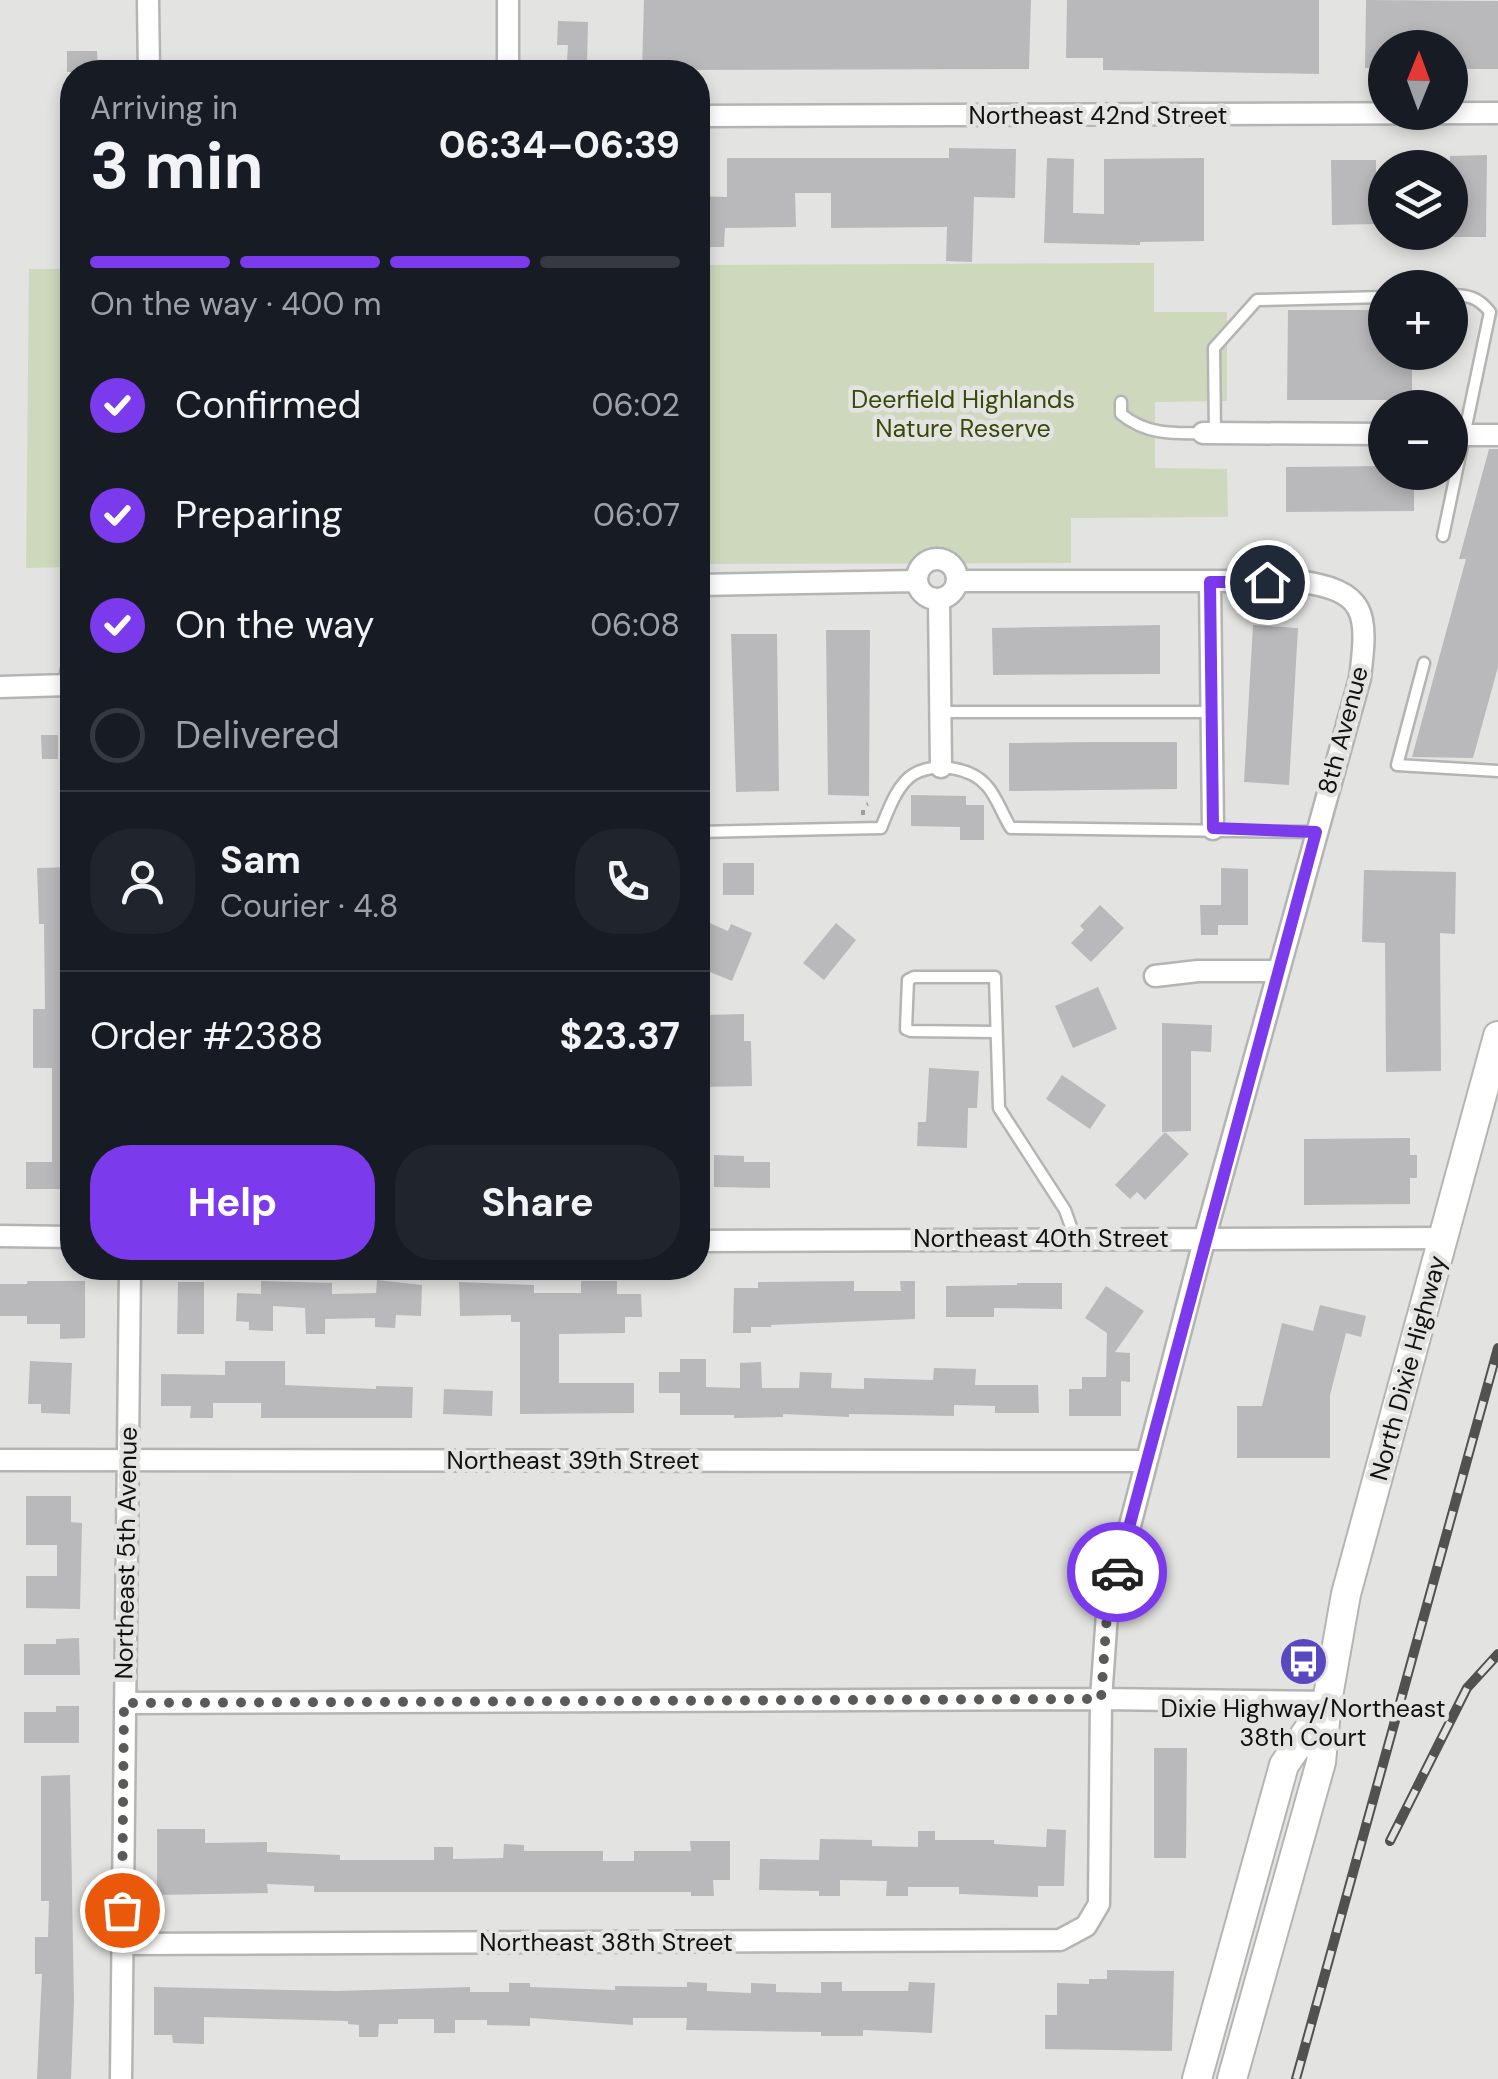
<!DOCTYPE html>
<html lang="en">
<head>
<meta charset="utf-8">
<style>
  :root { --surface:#171b24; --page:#20242c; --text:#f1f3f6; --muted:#9ea1a6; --line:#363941; --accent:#7c3aed }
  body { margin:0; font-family:"DM Sans",sans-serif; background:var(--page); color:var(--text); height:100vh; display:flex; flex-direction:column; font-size:38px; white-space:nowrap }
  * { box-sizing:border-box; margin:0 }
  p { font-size:32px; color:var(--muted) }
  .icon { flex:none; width:55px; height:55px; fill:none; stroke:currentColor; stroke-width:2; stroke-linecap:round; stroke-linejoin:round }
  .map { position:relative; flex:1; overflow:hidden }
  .side { position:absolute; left:60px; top:60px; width:650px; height:1220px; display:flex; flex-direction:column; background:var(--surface); border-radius:40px; box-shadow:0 5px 15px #0003 }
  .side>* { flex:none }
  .needle { width:65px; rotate:1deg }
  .buttons { position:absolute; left:1368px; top:30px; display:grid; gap:20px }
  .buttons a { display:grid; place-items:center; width:100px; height:100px; border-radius:50%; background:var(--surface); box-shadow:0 5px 15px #0003; font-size:50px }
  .pin { position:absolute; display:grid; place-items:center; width:85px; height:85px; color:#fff; margin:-42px; border:5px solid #fff; border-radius:50%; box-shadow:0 2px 10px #0007 }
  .courier { position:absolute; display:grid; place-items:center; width:100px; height:100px; margin:-50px; border:8px solid #7c3aed; border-radius:50%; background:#fff; color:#222; box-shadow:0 2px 12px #0007 }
  .head em { font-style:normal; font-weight:700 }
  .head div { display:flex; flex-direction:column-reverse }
  .head { display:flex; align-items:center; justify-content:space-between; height:170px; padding:0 30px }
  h1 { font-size:65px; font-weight:700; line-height:75px }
  .bar { display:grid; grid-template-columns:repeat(4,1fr); gap:15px 10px; align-content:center; height:120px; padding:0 30px }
  .bar i { height:12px; border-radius:8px; background:var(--line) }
  .bar .current { background:var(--accent) }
  .bar p { grid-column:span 4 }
  .line { display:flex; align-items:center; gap:25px; padding:0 30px; border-top:2px solid var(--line) }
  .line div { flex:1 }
  .round { display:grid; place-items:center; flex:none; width:105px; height:105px; border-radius:40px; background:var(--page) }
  ol { padding:0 30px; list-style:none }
  li { display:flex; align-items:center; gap:30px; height:110px }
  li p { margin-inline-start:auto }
  li .icon { padding:10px; border-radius:50%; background:var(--accent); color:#fff; stroke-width:4 }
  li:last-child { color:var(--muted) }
  li i { width:55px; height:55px; border:5px solid var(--line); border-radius:50% }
  .primary-button { display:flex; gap:20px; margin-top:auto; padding:20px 30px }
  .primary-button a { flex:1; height:115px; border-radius:40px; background:var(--accent); color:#fff; font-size:40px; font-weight:700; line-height:115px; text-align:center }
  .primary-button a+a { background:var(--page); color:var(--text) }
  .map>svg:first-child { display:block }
  .green { fill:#cdd8bd }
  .building { fill:#b9b9bc }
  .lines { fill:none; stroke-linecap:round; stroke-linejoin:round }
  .service-casing { stroke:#b4b5b3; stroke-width:15 }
  .minor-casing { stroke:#b4b5b3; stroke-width:25 }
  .secondary-casing { stroke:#b4b5b3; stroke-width:32 }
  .path { stroke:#9e9e9c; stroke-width:4; stroke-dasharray:5 8; stroke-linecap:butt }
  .service { stroke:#fff; stroke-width:10 }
  .minor { stroke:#fff; stroke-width:20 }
  .secondary { stroke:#fff; stroke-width:28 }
  .rail-casing { stroke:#515250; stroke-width:10 }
  .rail { stroke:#e3e4e1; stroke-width:6; stroke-dasharray:19; stroke-linecap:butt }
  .done { stroke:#5a5b59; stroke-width:10; stroke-dasharray:0 18 }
  .route { stroke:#7c3aed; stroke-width:12 }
  .labels { text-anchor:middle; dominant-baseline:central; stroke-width:9; stroke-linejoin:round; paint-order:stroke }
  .street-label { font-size:25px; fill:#111110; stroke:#e3e4e1 }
  .park-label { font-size:25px; fill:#364906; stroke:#e3e4e1 }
  .poi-label { font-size:25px; fill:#111110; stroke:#e3e4e1 }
</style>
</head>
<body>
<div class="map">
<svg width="1498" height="2079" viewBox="0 0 1498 2079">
  <rect width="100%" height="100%" fill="#e3e4e1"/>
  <path class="green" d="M 1154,263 L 1154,312 L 1227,312 L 1227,401 L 1155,402 L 1155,468 L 1227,469 L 1228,517 L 1071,518 L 1071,563 L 698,564 L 698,265 Z
    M 29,269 L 72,269 L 72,567 L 26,568 Z"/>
  <path class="building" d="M 644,0 L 1031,0 L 1029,69 L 642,70 Z
    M 1067,0 L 1319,0 L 1319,74 L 1103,70 L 1103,58 L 1066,58 Z
    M 1366,0 L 1498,1 L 1498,69 L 1450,69 L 1450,48 L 1385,48 L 1385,68 L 1365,68 Z
    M 558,21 L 588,22 L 587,62 L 567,61 L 568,45 L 557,45 Z
    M 67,51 L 97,51 L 98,72 L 67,72 Z
    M 949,148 L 1016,149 L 1015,198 L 974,197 L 972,262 L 946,261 L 947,227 L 831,228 L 831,193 L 795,193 L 796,227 L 725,228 L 724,247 L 698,247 L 698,196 L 727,197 L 727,158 L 949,158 Z
    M 1487,155 L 1486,237 L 1450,237 L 1450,156 Z
    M 1047,158 L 1074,159 L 1073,213 L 1104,214 L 1104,159 L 1204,158 L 1204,241 L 1140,242 L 1140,245 L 1044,243 Z
    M 1331,160 L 1376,160 L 1376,224 L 1332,225 Z
    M 1288,310 L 1385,310 L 1385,352 L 1412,352 L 1412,400 L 1287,400 Z
    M 1489,449 L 1498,449 L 1498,667 L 1473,758 L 1412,757 L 1466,559 L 1459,559 Z
    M 1385,466 L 1385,472 L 1414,472 L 1414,511 L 1286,512 L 1286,467 Z
    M 1160,625 L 1160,674 L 993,675 L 992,628 Z
    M 1253,625 L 1298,628 L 1289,785 L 1244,782 Z
    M 826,630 L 870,630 L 869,796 L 828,795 Z
    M 731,634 L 777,634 L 779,791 L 736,792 Z
    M 41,735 L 58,735 L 58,759 L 42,759 Z
    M 1093,742 L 1177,742 L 1177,789 L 1009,791 L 1009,743 Z
    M 911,795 L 966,796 L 966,805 L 984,805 L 984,840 L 960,840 L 960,827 L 911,826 Z
    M 723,863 L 754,863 L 754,895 L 723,895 Z
    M 72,867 L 72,1189 L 26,1189 L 26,1162 L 52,1162 L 52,1068 L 33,1068 L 33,1009 L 45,1009 L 44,924 L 39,924 L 37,868 Z
    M 1221,868 L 1248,869 L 1248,925 L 1218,925 L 1218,935 L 1201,935 L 1200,905 L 1221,905 Z
    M 1364,870 L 1456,872 L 1455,934 L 1440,933 L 1441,1071 L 1386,1072 L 1385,943 L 1362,942 Z
    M 1100,905 L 1124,928 L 1091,962 L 1071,943 L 1084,930 L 1080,926 Z
    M 698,918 L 728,931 L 731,924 L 752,933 L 732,981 L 698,967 Z
    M 836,923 L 856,940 L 824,980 L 803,963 Z
    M 1098,987 L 1117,1029 L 1073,1048 L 1055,1006 Z
    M 744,1014 L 744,1041 L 751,1041 L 752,1086 L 705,1087 L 705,1015 Z
    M 1162,1023 L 1212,1025 L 1211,1052 L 1191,1051 L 1191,1131 L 1162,1132 Z
    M 929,1068 L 979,1071 L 977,1108 L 968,1108 L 967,1148 L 917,1146 L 918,1122 L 926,1122 Z
    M 1062,1075 L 1106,1105 L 1090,1129 L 1046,1099 Z
    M 1165,1132 L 1189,1154 L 1145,1200 L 1137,1192 L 1130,1199 L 1115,1185 Z
    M 1410,1138 L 1410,1155 L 1417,1155 L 1417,1178 L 1410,1178 L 1410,1204 L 1304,1205 L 1304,1139 Z
    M 714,1155 L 744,1156 L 744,1162 L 770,1162 L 770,1188 L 714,1187 Z
    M 377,1280 L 422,1285 L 421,1316 L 396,1315 L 395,1328 L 375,1327 L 375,1318 L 325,1319 L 325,1334 L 306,1334 L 305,1308 L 273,1306 L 273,1331 L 249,1330 L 249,1322 L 236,1321 L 237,1293 L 261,1294 L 261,1281 L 332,1283 L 332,1294 L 376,1293 Z
    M 27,1281 L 85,1281 L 85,1338 L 60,1339 L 60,1324 L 27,1324 L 27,1316 L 0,1316 L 0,1284 L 27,1284 Z
    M 581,1281 L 617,1281 L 617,1294 L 641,1294 L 642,1317 L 625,1317 L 625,1333 L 559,1334 L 559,1383 L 634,1383 L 634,1413 L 520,1414 L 520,1322 L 511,1322 L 511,1315 L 460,1316 L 459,1282 L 534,1285 L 534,1293 L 581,1293 Z
    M 854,1281 L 854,1291 L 901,1291 L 900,1281 L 915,1281 L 915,1319 L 771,1325 L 771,1327 L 751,1327 L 751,1333 L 733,1333 L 734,1288 L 758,1288 L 758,1282 Z
    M 178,1282 L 204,1282 L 204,1334 L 177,1334 Z
    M 1017,1283 L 1062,1283 L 1062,1309 L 994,1308 L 994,1317 L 946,1317 L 946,1286 L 1017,1285 Z
    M 1106,1286 L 1144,1311 L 1115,1352 L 1130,1353 L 1130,1382 L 1121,1381 L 1121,1416 L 1069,1416 L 1069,1389 L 1082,1389 L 1082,1377 L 1106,1377 L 1107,1333 L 1085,1318 Z
    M 1320,1305 L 1366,1316 L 1361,1337 L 1346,1333 L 1330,1395 L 1330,1458 L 1237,1458 L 1237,1406 L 1262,1406 L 1282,1323 L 1313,1331 Z
    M 680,1359 L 706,1359 L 706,1387 L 740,1388 L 740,1363 L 761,1362 L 762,1388 L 799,1388 L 800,1372 L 832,1373 L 831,1388 L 864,1389 L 864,1378 L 933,1380 L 934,1368 L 976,1369 L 975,1385 L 1038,1385 L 1039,1413 L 995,1413 L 995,1406 L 954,1405 L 954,1416 L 849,1414 L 849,1417 L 783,1414 L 783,1417 L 734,1418 L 734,1415 L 680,1415 L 680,1393 L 659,1393 L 659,1372 L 680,1372 Z
    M 30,1361 L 72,1363 L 70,1414 L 41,1413 L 41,1404 L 28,1404 Z
    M 225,1361 L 285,1361 L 285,1385 L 376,1389 L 376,1386 L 413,1387 L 412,1418 L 261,1418 L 261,1403 L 213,1403 L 213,1418 L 190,1418 L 191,1406 L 161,1406 L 161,1374 L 225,1375 Z
    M 444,1389 L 493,1391 L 492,1416 L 443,1414 Z
    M 26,1496 L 71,1496 L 71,1522 L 82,1523 L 80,1609 L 26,1608 L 26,1576 L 57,1576 L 57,1545 L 26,1545 Z
    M 79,1638 L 80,1675 L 24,1675 L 24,1644 L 56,1644 L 56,1639 Z
    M 56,1706 L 79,1706 L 79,1743 L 24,1743 L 24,1712 L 56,1712 Z
    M 1154,1748 L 1187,1748 L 1186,1858 L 1154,1858 Z
    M 70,1775 L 74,2002 L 71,2079 L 37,2079 L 42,1974 L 35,1974 L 35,1937 L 48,1937 L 49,1901 L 41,1901 L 41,1776 Z
    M 157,1829 L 205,1829 L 205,1843 L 267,1842 L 267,1852 L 340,1855 L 340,1860 L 434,1860 L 434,1847 L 453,1847 L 453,1859 L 503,1858 L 504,1844 L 524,1845 L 524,1851 L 603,1851 L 603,1861 L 634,1861 L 634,1851 L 691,1851 L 690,1841 L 730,1841 L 730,1880 L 713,1880 L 714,1896 L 691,1896 L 691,1892 L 314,1892 L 314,1886 L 267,1884 L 268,1893 L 157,1895 Z
    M 1047,1829 L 1066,1830 L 1064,1886 L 1038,1886 L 1038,1897 L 959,1894 L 959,1887 L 908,1887 L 908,1896 L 886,1896 L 887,1881 L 840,1880 L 840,1896 L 819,1896 L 819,1891 L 759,1890 L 760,1859 L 819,1860 L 820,1839 L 872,1840 L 872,1846 L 918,1847 L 918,1831 L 935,1831 L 935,1840 L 994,1840 L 994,1844 L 1046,1847 Z
    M 1107,1970 L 1174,1971 L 1172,2051 L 1045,2049 L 1045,2015 L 1057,2015 L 1057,1983 L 1089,1984 L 1089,1979 L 1107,1979 Z
    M 687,1982 L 707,1983 L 707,1991 L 751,1993 L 751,1983 L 776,1984 L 776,1992 L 821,1993 L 821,1982 L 842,1982 L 842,1991 L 908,1991 L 909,1982 L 935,1983 L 932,2033 L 863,2030 L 863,2036 L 821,2036 L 821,2032 L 686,2030 L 687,2018 L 633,2018 L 633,2025 L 530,2018 L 530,2026 L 487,2025 L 487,2020 L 455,2020 L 455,2033 L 434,2033 L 434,2019 L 398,2019 L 398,2024 L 379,2024 L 378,2037 L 359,2037 L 359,2025 L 348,2024 L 348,2021 L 204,2017 L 204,2044 L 173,2043 L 172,2035 L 154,2035 L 154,1987 L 337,1991 L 470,1987 L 470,1992 L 509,1992 L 509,1983 L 530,1983 L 530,1987 L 615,1990 L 615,1986 L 687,1987 Z"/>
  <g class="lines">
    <defs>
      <path id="service" d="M 1121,402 L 1121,414 C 1145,434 1172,434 1203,433
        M 1215,434 L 1214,348 L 1257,300 L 1385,297
        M 1443,536 L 1490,312 C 1478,297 1468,295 1450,295
        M 1424,663 L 1397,765 L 1498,771
        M 940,712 L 1212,712
        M 698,832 L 881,828 C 888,811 897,784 914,774 C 935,762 971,767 987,786 C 997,797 1003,816 1011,828 L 1316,832
        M 698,832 L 698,585
        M 996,1032 L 911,1031 L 906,1029 L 908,980 L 914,977 L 995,977 L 999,1108 L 1065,1210 L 1075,1238"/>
      <path id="minor" d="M 148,0 L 149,72
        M 508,72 L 508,0
        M 698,116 L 1498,113
        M 1203,433 L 1385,434
        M 1450,435 L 1498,435
        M917 579a20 20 0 1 1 40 0a20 20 0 1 1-40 0Z
        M 1210,582 L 1213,829
        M 698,585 L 917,581
        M 939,599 L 941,767
        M 0,687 L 68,685 L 72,669
        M 1155,976 L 1198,971 L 1278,971
        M 0,1236 L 72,1237
        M 698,1241 L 1444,1238
        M 0,1460 L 1146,1461
        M 125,1703 L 1101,1699 L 1327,1702
        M 122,1944 L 1060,1940 L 1086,1926 L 1099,1904 L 1101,1699 L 1107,1614 L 1205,1237 L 1360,678 C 1368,613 1368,590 1296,581 L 957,581
        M 121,2079 L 130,1268"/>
      <path id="secondary" d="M 1197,2079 L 1284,1765 L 1324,1707
        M 1232,2079 L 1321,1762 L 1327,1702 L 1346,1594 L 1498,1036"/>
    </defs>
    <use href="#service" class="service-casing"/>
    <use href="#minor" class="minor-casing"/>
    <use href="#secondary" class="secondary-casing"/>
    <path class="path" d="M 863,815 L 863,806 L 868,804"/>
    <use href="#service" class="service"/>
    <use href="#minor" class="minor"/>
    <use href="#secondary" class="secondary"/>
    <defs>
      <path id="rail" d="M 1390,1841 L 1467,1688 L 1498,1654
        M 1296,2079 L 1498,1348"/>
    </defs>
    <use href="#rail" class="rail-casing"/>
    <use href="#rail" class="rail"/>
  </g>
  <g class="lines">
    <path class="done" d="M 122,1910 L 124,1703 L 1101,1699 L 1107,1614 L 1117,1572"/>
    <path class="route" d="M 1117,1572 L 1316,832 L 1213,828 L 1210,582 L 1267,582"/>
  </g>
  <defs>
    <symbol id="bus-disc" viewBox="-11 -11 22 22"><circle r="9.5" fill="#5849c1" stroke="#e3e4e1"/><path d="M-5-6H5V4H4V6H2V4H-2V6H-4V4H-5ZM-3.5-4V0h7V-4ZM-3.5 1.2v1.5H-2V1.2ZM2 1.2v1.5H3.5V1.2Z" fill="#fff"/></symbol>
  </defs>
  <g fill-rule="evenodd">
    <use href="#bus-disc" x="1276" y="1634" width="55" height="55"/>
  </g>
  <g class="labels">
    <g class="street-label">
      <text x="1098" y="115">Northeast 42nd Street</text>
      <text transform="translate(1343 730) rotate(-75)">8th Avenue</text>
      <text x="1041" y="1238">Northeast 40th Street</text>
      <text transform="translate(1408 1368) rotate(-75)">North Dixie Highway</text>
      <text x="573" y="1460">Northeast 39th Street</text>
      <text transform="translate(126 1553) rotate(-89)">Northeast 5th Avenue</text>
      <text x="606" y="1942">Northeast 38th Street</text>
    </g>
    <g class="park-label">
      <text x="963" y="399">Deerfield Highlands<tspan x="963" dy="29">Nature Reserve</tspan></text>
    </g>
    <g class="poi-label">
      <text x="1303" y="1708">Dixie Highway/Northeast<tspan x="1303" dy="29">38th Court</tspan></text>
    </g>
  </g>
</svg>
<div class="buttons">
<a><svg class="needle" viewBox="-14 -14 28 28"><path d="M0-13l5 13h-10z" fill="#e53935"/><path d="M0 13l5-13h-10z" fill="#9ea1a6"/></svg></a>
<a><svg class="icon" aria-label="layers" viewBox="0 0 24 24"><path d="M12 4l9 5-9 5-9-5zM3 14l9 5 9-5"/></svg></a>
<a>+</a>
<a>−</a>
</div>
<div class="pin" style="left:122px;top:1910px;background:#ea580c"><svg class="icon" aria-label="bag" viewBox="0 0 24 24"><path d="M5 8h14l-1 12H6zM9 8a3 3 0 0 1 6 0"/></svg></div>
<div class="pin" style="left:1267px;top:582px;background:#1f2937"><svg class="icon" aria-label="home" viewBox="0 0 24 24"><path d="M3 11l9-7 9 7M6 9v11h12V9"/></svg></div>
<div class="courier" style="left:1117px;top:1572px"><svg class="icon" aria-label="car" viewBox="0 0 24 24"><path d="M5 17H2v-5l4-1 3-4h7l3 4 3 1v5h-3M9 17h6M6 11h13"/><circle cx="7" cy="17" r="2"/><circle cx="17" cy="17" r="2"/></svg></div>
<section class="side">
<div class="head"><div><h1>3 min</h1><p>Arriving in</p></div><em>06:34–06:39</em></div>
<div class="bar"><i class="current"></i><i class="current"></i><i class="current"></i><i></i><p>On the way · 400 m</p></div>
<ol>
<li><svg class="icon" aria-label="check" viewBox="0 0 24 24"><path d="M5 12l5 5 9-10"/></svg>Confirmed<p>06:02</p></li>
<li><svg class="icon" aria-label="check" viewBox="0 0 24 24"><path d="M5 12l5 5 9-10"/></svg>Preparing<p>06:07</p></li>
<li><svg class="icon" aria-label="check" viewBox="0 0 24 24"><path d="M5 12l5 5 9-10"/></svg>On the way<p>06:08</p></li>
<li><i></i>Delivered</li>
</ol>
<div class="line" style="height:180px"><a class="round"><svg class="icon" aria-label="person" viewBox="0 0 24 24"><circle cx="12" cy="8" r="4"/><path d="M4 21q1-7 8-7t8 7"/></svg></a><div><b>Sam</b><p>Courier · 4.8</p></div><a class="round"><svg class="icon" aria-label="phone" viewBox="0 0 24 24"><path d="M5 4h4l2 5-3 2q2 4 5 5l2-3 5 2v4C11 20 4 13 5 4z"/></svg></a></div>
<div class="line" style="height:130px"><div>Order #2388</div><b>$23.37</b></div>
<div class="primary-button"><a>Help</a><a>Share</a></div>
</section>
</div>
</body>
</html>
